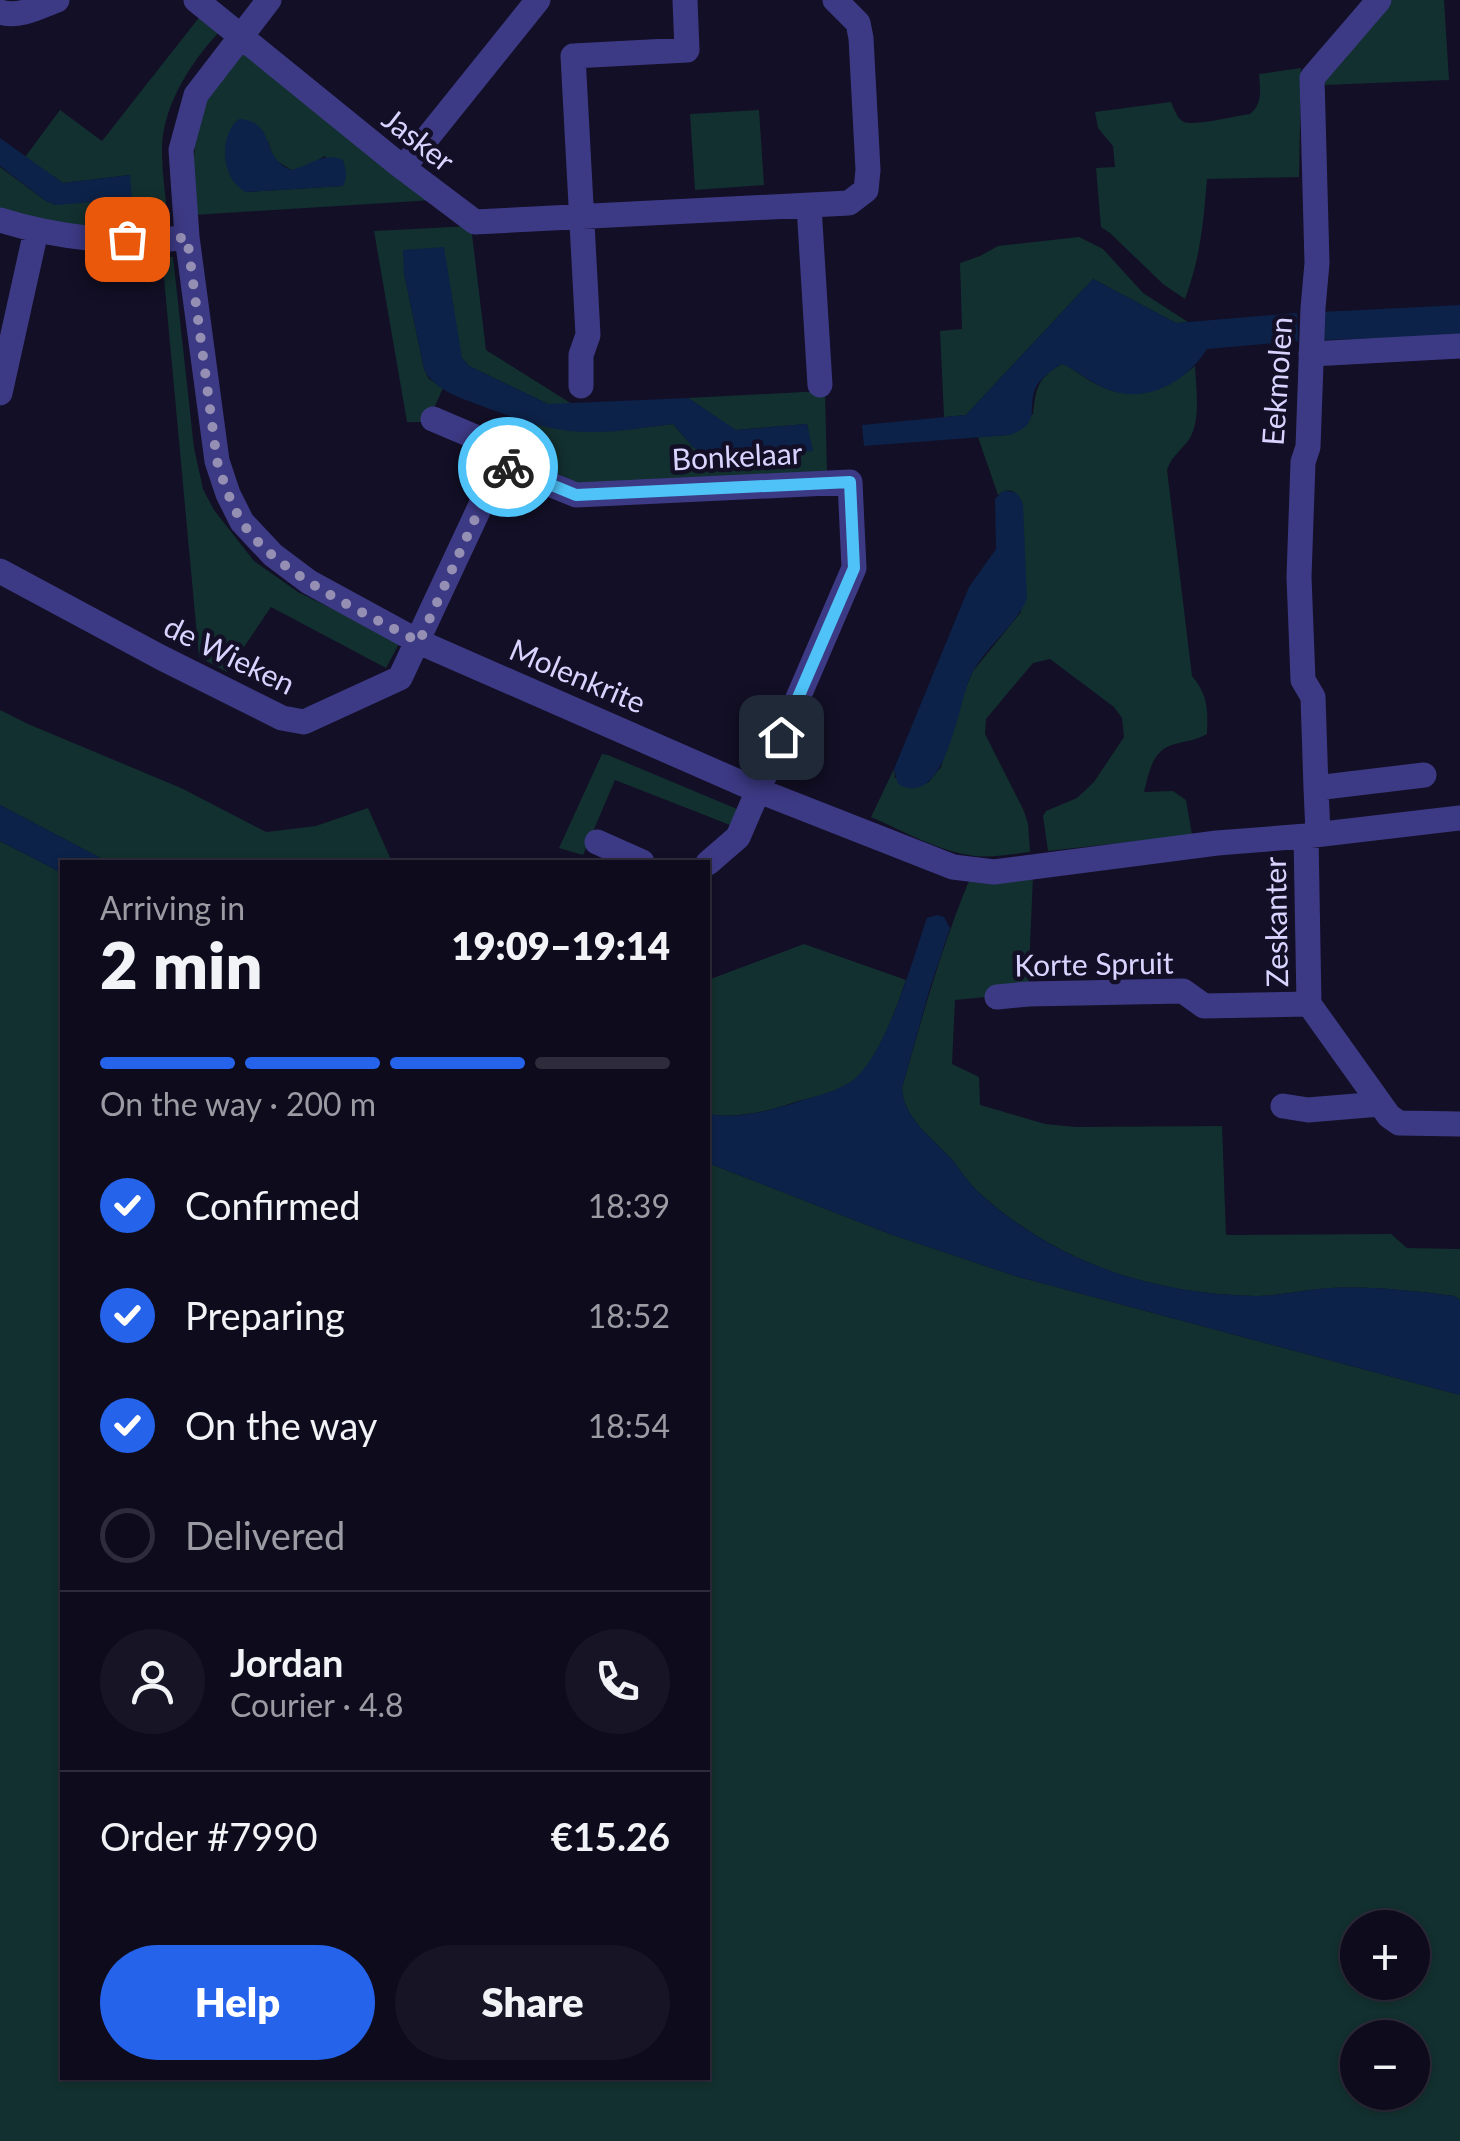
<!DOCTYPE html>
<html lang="en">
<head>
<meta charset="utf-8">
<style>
  :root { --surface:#0e0b1c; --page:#171425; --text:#f1f3f6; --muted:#9b9ba3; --line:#2e2b3b; --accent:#2563eb }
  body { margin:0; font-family:Lato,sans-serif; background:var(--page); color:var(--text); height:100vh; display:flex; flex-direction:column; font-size:38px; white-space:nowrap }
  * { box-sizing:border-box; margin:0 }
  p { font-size:32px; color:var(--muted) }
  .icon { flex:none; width:55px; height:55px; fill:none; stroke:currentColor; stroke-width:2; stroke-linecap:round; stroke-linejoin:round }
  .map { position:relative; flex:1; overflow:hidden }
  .side { position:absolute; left:60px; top:860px; width:650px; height:1220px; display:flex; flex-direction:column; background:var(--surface); border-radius:0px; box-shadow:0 2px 8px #0004,0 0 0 2px var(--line) }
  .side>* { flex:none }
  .buttons { position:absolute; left:1340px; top:1910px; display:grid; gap:20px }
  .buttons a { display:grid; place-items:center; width:90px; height:90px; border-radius:50%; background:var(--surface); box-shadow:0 2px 8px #0004,0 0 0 2px var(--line); font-size:50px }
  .pin { position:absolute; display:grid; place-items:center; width:85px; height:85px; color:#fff; margin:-42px; border-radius:20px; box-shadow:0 5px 15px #0006 }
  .courier { position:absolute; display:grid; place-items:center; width:100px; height:100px; margin:-50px; border:8px solid #4fc3f7; border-radius:50%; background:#fff; color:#222; box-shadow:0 2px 12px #0007 }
  .head em { font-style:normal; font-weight:800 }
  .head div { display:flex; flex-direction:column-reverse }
  .head { display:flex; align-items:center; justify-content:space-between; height:170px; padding:0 40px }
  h1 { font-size:65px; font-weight:800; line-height:75px }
  .bar { display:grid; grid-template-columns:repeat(4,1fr); gap:15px 10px; align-content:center; height:120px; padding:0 40px }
  .bar i { height:12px; border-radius:8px; background:var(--line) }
  .bar .selected { background:var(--accent) }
  .bar p { grid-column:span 4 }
  .line { display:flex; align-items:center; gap:25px; padding:0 40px; border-top:2px solid var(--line) }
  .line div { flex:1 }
  .round { display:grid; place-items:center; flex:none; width:105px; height:105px; border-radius:52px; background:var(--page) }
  ol { padding:0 40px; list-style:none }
  li { display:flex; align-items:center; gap:30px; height:110px }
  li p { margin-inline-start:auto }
  li .icon { padding:10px; border-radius:50%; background:var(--accent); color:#fff; stroke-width:4 }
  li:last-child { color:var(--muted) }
  li i { width:55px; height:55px; border:5px solid var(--line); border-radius:50% }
  .cta { display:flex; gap:20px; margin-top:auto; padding:20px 40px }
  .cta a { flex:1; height:115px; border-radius:60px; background:var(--accent); color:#fff; font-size:40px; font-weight:800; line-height:115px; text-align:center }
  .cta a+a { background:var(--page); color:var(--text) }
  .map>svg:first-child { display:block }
  .green { fill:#12302f; fill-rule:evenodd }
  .water { fill:#0c2248 }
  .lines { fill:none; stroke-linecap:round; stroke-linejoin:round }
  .minor { stroke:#3d3a85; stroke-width:25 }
  .done { stroke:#948fb3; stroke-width:10; stroke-dasharray:0 18 }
  .route { stroke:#4fc3f7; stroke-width:12 }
  .labels { text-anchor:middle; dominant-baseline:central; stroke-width:9; stroke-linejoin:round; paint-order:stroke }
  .street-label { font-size:30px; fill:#d9d4ff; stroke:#130f26 }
</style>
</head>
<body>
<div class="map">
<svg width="1460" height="2141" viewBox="0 0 1460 2141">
  <rect width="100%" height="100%" fill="#130f26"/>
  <path class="green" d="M 1386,0 L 1444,0 L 1449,80 L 1324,85 L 1324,72 Z
    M 201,15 L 220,31 C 191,62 163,105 162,148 C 162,174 166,201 169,227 L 117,228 L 63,224 L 0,209 L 0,167 L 46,201 L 56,205 L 130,175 L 63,183 L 25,157 L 60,110 L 102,141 Z
    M 244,47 L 433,200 L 194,215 C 193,171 190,124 215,85 C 224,72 234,60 244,47 ZM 268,141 L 274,159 L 291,170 L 305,167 L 325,156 L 342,186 L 246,192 Z
    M 1301,68 L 1299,177 L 1207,179 C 1203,225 1201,255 1185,299 L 1163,284 L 1110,233 L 1101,227 L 1096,168 L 1115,167 L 1113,146 L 1098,128 L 1095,112 L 1171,102 C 1174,108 1177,119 1184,122 C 1197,126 1235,116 1250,114 C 1263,104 1260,89 1259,74 Z
    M 759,110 L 764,185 L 695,190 L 690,114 Z
    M 471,226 L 486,350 L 572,404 L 548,404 L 469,366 L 462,358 L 404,250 L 404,273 L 424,369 L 429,379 L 443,388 L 428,422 L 407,422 L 374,231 Z
    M 1079,237 L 1103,249 L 1143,293 L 1188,322 L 1176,323 L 1093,279 L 966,415 L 944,417 L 940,331 L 962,329 L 960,263 L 980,256 L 998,246 Z
    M 162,257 L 173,257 L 194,448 L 203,489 L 214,510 L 254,561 L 298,592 L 400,642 L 386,668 L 271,607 L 227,672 L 199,657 Z
    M 1062,364 C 1075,369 1085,379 1098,385 C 1136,403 1165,391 1195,366 C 1196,388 1201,418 1190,438 C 1182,450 1172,455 1167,470 L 1192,676 C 1208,695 1208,709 1207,734 C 1196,740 1187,741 1175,744 C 1152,749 1149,773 1144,792 L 1173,791 L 1186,800 L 1192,835 L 1048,851 L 1043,816 L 1046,811 L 1077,798 L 1094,782 L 1124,737 L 1122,718 L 1114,707 L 1050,659 L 1033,663 L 986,719 L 985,734 L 1024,811 L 1028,824 L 1030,852 C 1012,854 993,858 975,856 C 939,852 904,831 871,817 L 894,769 L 895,778 L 928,783 L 941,767 L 965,690 L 973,671 L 1021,612 L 1023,505 C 1019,493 1010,485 998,495 L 978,437 L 1009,435 L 1033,414 C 1036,388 1037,378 1062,364 Z
    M 804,392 L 825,392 L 827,473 L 583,485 L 530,462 L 518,454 L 516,447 L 527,422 C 578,436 621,430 673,424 L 693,447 L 812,451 L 807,424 L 735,430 L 688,398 Z
    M 0,710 L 28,724 L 181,788 L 266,832 L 316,826 L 368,808 L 392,862 L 108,862 L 0,805 Z
    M 602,754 L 608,755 L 737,809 L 730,825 L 615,780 L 583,855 L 559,848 Z
    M 0,841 L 62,873 L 62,2078 L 708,2078 L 708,1163 L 890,1234 L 1015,1276 L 1460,1395 L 1460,2141 L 0,2141 ZM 1358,1928 L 1412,1928 L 1412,1982 L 1358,1982 ZM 1358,2038 L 1412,2038 L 1412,2092 L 1358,2092 Z
    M 1033,876 L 1028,993 L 955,1000 L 952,1064 L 979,1077 L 980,1105 L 1045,1124 L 1076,1127 L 1222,1126 L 1226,1235 L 1391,1234 L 1407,1248 L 1460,1249 L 1460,1300 L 1454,1296 C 1414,1291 1372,1286 1332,1288 C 1307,1289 1282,1296 1256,1296 C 1151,1294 1056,1263 977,1191 C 968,1182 961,1171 953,1161 C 935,1140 903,1119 902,1088 C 922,1018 941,948 969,881 Z
    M 804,944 L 906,980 C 896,1009 876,1066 851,1082 C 833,1094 811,1097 792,1103 C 765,1112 736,1119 708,1114 L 708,980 Z"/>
  <path class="water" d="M 239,119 C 277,121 259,157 291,170 C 309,166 324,151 343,160 C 346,169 348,177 343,186 L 246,192 C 221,180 218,135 239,119 Z
    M 0,138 L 63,183 L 130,175 L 132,199 L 56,205 L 46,201 L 0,166 Z
    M 444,247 L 462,358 L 469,366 L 548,404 L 688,398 L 736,430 L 807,424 L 813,451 L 714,460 L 693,447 L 673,424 C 647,427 621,432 595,432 C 552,433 513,418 474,403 C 455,396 433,388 424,369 L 404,273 L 403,250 Z
    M 1093,279 L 1176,323 L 1297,313 L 1298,341 L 1207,349 C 1187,380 1151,403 1112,391 C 1093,385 1079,371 1062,364 C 1054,368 1041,378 1036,387 C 1026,408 1043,424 1009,435 L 864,446 L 862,425 L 966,415 Z
    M 1460,305 L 1460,336 L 1323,340 L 1321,312 Z
    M 1003,491 C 1015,491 1019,493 1023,505 L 1027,599 C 1014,628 985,647 971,675 C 958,702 946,811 898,784 L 894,769 L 969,587 L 996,549 L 995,499 Z
    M 0,805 L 108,862 L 62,862 L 62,873 L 0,841 Z
    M 937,915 L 944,917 L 950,928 L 930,988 L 902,1088 C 903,1119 935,1140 953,1161 C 961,1171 968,1182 977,1191 C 1055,1263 1152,1294 1256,1296 C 1282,1296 1307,1289 1332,1288 C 1373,1286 1414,1291 1454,1296 L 1460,1300 L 1460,1395 L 1015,1276 L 890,1234 L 708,1163 L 708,1114 C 736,1119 764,1112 791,1104 C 810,1097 831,1094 849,1083 C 885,1061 913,958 927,918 Z"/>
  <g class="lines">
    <path class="minor" d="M 196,0 L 398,164 L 475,222 L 849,203 L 866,190 L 868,170 L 861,38 L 858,23 L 835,0
      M 269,0 L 196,95 L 181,150 L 187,237 L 217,461 L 228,494 L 242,522 L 273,555 L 309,582 L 419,642 L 757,790 L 953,867 L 994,872 L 1217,843 L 1306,836 L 1460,818
      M 0,12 C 20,18 38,7 57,0
      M 403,168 L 538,0
      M 809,206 L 820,385
      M 0,220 C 56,238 128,246 187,237
      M 1311,354 L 1460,346
      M 581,386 L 581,355 L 588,335 L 573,56 L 687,50 L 685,0
      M 0,393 L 36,231
      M 433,419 L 494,445 L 500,464
      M 0,571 L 160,657 L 282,718 L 304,722 L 400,678 L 500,464 L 576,495 L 850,482 L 854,568 L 738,837 L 708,863
      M 1316,788 L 1313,697 L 1303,680 L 1299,577 L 1303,462 L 1308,447 L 1313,308 L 1317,263 L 1312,78 L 1379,0
      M 1318,833 L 1316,788 L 1424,775
      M 1306,836 L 1309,1004 L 1389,1116 L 1399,1123 L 1460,1124
      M 597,842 L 642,862
      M 997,997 L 1028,994 L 1183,991 L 1204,1006 L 1309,1004
      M 1283,1106 L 1308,1110 L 1380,1104"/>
  </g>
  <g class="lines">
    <path class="done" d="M 127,239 L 166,240 L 187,237 L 217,461 C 223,481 230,501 240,519 C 274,574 364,612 419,642 L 500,464 L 508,467"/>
    <path class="route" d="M 508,467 L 576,495 L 850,482 L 854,568 L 781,737"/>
  </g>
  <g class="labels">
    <g class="street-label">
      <text transform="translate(419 139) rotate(38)">Jasker</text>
      <text transform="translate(1276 381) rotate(-86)">Eekmolen</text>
      <text transform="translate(737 455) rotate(-3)">Bonkelaar</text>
      <text transform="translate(230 654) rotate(26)">de Wieken</text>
      <text transform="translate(578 675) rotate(23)">Molenkrite</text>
      <text transform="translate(1275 922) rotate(-91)">Zeskanter</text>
      <text transform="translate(1094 963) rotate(-1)">Korte Spruit</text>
    </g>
  </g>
</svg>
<div class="buttons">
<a>+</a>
<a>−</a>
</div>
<div class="pin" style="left:127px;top:239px;background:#ea580c"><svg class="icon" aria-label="bag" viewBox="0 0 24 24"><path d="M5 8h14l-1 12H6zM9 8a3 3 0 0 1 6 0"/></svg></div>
<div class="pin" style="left:781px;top:737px;background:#1f2937"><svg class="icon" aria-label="home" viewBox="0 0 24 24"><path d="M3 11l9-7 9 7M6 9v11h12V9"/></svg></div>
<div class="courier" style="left:508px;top:467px"><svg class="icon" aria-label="bike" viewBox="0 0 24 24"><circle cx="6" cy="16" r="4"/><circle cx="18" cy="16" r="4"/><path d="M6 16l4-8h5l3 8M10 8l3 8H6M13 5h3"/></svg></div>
<section class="side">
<div class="head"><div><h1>2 min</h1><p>Arriving in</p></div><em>19:09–19:14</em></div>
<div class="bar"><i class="selected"></i><i class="selected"></i><i class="selected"></i><i></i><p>On the way · 200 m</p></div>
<ol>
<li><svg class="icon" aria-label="check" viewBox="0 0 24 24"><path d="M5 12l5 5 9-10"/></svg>Confirmed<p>18:39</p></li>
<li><svg class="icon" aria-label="check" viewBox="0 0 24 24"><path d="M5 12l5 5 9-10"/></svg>Preparing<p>18:52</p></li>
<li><svg class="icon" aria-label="check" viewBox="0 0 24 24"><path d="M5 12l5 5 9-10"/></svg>On the way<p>18:54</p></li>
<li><i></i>Delivered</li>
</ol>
<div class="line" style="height:180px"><a class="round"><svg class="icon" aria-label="person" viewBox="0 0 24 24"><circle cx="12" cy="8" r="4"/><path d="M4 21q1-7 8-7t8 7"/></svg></a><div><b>Jordan</b><p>Courier · 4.8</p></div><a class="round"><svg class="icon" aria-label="phone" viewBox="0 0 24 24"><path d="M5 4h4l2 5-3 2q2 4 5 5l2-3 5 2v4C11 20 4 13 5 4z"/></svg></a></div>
<div class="line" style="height:130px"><div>Order #7990</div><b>€15.26</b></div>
<div class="cta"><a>Help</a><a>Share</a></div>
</section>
</div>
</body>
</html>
